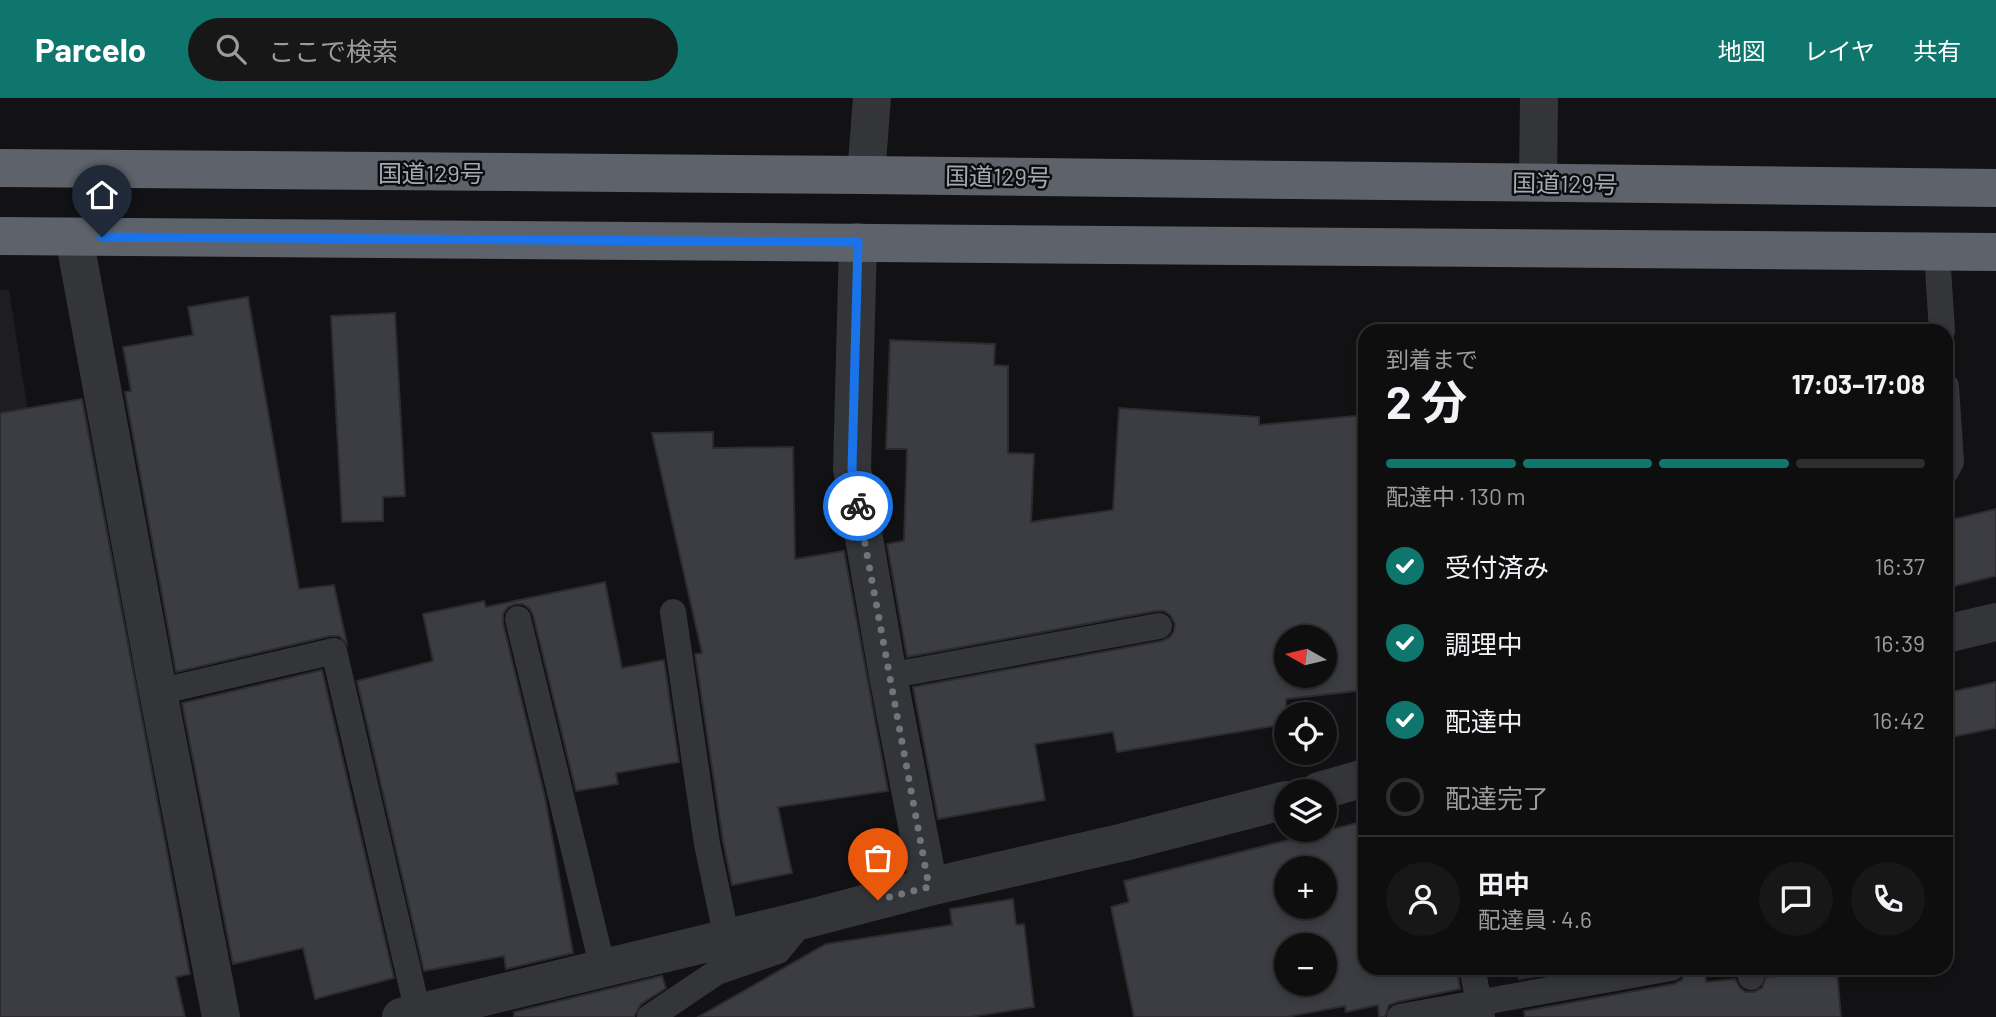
<!DOCTYPE html>
<html lang="ja">
<head>
<meta charset="utf-8">
<style>
  :root { --surface:#0e0e0f; --page:#171718; --text:#f1f3f6; --muted:#9b9c9e; --line:#2e2e2f; --accent:#0f766e }
  body { margin:0; font-family:Barlow,"Noto Sans JP",sans-serif; background:var(--page); color:var(--text); height:100vh; display:flex; flex-direction:column; font-size:26px; white-space:nowrap }
  * { box-sizing:border-box; margin:0 }
  p { font-size:23px; color:var(--muted) }
  .icon { flex:none; width:38px; height:38px; fill:none; stroke:currentColor; stroke-width:2; stroke-linecap:round; stroke-linejoin:round }
  .map { position:relative; flex:1; overflow:hidden }
  .side { position:absolute; left:1358px; top:226px; width:595px; height:651px; display:flex; flex-direction:column; background:var(--surface); border-radius:21px; box-shadow:0 4px 10px #0003,0 0 0 2px var(--line) }
  .side>* { flex:none }
  .needle { width:46px; rotate:278deg }
  .buttons { position:absolute; left:1274px; top:527px; display:grid; gap:14px }
  .buttons a { display:grid; place-items:center; width:63px; height:63px; border-radius:50%; background:var(--surface); box-shadow:0 4px 10px #0003,0 0 0 2px var(--line); font-size:35px }
  .pin { position:absolute; display:grid; place-items:center; width:60px; height:60px; color:#fff; margin:-72px -30px; border-radius:50% 50% 50% 0; rotate:-45deg; box-shadow:0 0 7px #0007 }
  .pin .icon { rotate:45deg }
  .courier { position:absolute; display:grid; place-items:center; width:70px; height:70px; margin:-35px; border:5px solid #1a73e8; border-radius:50%; background:#fff; color:#222; box-shadow:0 2px 9px #0007 }
  .summary em { font-style:normal; font-weight:700 }
  .summary div { display:flex; flex-direction:column-reverse }
  .summary { display:flex; align-items:center; justify-content:space-between; height:119px; padding:0 28px }
  h1 { font-size:46px; font-weight:700; line-height:52px }
  .bar { display:grid; grid-template-columns:repeat(4,1fr); gap:10px 7px; align-content:center; height:84px; padding:0 28px }
  .bar i { height:9px; border-radius:5px; background:var(--line) }
  .bar .active { background:var(--accent) }
  .bar p { grid-column:span 4 }
  .line { display:flex; align-items:center; gap:18px; padding:0 28px; border-top:2px solid var(--line) }
  .line div { flex:1 }
  .round { display:grid; place-items:center; flex:none; width:74px; height:74px; border-radius:37px; background:var(--page) }
  ol { padding:0 28px; list-style:none }
  li { display:flex; align-items:center; gap:21px; height:77px }
  li p { margin-inline-start:auto }
  li .icon { padding:7px; border-radius:50%; background:var(--accent); color:#fff; stroke-width:4 }
  li:last-child { color:var(--muted) }
  li i { width:38px; height:38px; border:4px solid var(--line); border-radius:50% }
  header { display:flex; align-items:center; gap:42px; box-sizing:border-box; height:98px; padding:0 35px; background:var(--accent); color:#fff }
  header strong { font-size:33px }
  nav { display:flex; gap:38px; margin-inline-start:auto; font-size:24px }
  .search { width:490px; height:63px; background:var(--page); display:flex; align-items:center; gap:18px; box-sizing:border-box; padding:0 24px; border-radius:38px; color:var(--muted); font-size:26px }
  .map>svg:first-child { display:block }
  .built { fill:#1e1e21 }
  .building { fill:#3c3d42; stroke:#2c2c30; stroke-width:2; fill-rule:evenodd }
  .lines { fill:none; stroke-linecap:round; stroke-linejoin:round }
  .lane { stroke:#333539; stroke-width:26 }
  .street { stroke:#333539; stroke-width:38 }
  .highway { stroke:#5e636b; stroke-width:38 }
  .done { stroke:#70757d; stroke-width:7; stroke-dasharray:0 12.6 }
  .route { stroke:#1a73e8; stroke-width:9 }
  .labels { text-anchor:middle; dominant-baseline:central; stroke-width:5; stroke-linejoin:round; paint-order:stroke }
  .street-label { font-size:24px; fill:#a2abb6; stroke:#0d0d0f }
</style>
</head>
<body>
<header>
<strong>Parcelo</strong>
<div class="search"><svg class="icon" aria-label="search" viewBox="0 0 24 24"><circle cx="10" cy="10" r="6"/><path d="M15 15l6 6"/></svg>ここで検索</div>
<nav><a>地図</a><a>レイヤ</a><a>共有</a></nav>
</header>
<div class="map">
<svg width="1996" height="919" viewBox="0 0 1996 919">
  <rect width="100%" height="100%" fill="#121214"/>
  <path class="built" d="M 0,192 L 9,192 L 55,487 L 0,582 Z"/>
  <path class="building" d="M 248,199 L 299,491 L 334,487 L 347,546 L 339,538 L 330,538 L 176,574 L 125,294 L 131,293 L 123,249 L 193,237 L 188,209 Z
    M 395,215 L 405,398 L 383,399 L 383,423 L 342,424 L 331,218 Z
    M 890,242 L 995,246 L 994,267 L 1008,268 L 1008,355 L 1034,356 L 1031,424 L 1113,412 L 1119,310 L 1259,319 L 1259,327 L 1365,317 L 1365,592 L 1286,601 L 1286,626 L 1117,654 L 1113,634 L 1035,646 L 1045,702 L 938,721 L 913,589 L 1162,543 L 1170,539 L 1174,533 L 1175,526 L 1170,517 L 1164,513 L 1156,513 L 907,559 L 887,446 L 904,443 L 907,351 L 886,351 ZM 1286,539 L 1325,539 L 1325,578 L 1286,578 Z
    M 82,301 L 190,876 L 176,879 L 185,919 L 0,919 L 0,315 Z
    M 713,334 L 713,350 L 793,349 L 795,461 L 844,453 L 888,693 L 778,709 L 792,775 L 732,787 L 723,743 L 695,556 L 702,555 L 652,335 Z
    M 1996,411 L 1996,478 L 1946,490 L 1946,423 Z
    M 605,484 L 622,570 L 664,562 L 679,664 L 616,675 L 618,686 L 576,693 L 533,517 L 530,511 L 523,506 L 515,506 L 508,509 L 503,516 L 503,525 L 545,699 L 573,855 L 506,871 L 504,858 L 424,873 L 357,583 L 433,563 L 423,516 L 484,503 L 486,509 Z
    M 322,572 L 394,880 L 315,901 L 303,850 L 233,866 L 182,605 Z
    M 1996,584 L 1996,630 L 1946,640 L 1946,595 Z
    M 1365,723 L 1365,870 L 1457,870 L 1460,891 L 1397,904 L 1389,907 L 1385,919 L 1379,919 L 1378,907 L 1346,914 L 1345,908 L 1286,919 L 1134,919 L 1111,809 L 1129,804 L 1124,783 ZM 1286,770 L 1325,770 L 1325,808 L 1286,808 ZM 1286,847 L 1325,847 L 1325,886 L 1286,886 Z
    M 1013,801 L 1016,827 L 1024,826 L 1034,909 L 970,919 L 698,919 L 826,846 L 952,827 L 950,811 Z
    M 1518,870 L 1584,870 L 1519,881 Z
    M 1686,870 L 1705,870 L 1706,884 L 1735,881 L 1740,890 L 1746,894 L 1754,894 L 1762,890 L 1766,879 L 1837,873 L 1841,919 L 1525,919 L 1524,913 L 1674,886 L 1682,882 Z
    M 662,878 L 666,890 L 641,906 L 634,919 L 514,919 L 514,914 Z"/>
  <g class="lines">
    <path class="lane" d="M 1937,154 L 1942,233
      M 1946,288 L 1951,364 L 1946,373
      M 673,514 L 707,746 L 727,841
      M 518,521 L 603,871
      M 888,578 L 1159,528
      M 158,594 L 334,553 L 418,915
      M 1472,870 L 1482,919
      M 1749,870 L 1751,879
      M 650,919 L 717,874 L 778,853 L 803,822
      M 1400,919 L 1671,870"/>
    <path class="street" d="M 866,77 L 872,0
      M 1538,84 L 1539,0
      M 74,139 L 158,594 L 221,919
      M 858,144 L 852,371 L 888,578 L 929,789
      M 1946,536 L 1996,524
      M 1319,693 L 1365,680
      M 401,919 L 803,822 L 929,789 L 1124,744 L 1286,702"/>
    <path class="highway" d="M 0,70 L 866,77 L 1996,90
      M 0,138 L 1996,154"/>
  </g>
  <g class="lines">
    <path class="done" d="M 858,408 L 929,789 L 878,802"/>
    <path class="route" d="M 102,139 L 858,144 L 852,371 L 858,408"/>
  </g>
  <g class="labels">
    <g class="street-label">
      <text x="431" y="74">国道129号</text>
      <text transform="translate(998 78) rotate(1)">国道129号</text>
      <text transform="translate(1565 85) rotate(1)">国道129号</text>
    </g>
  </g>
</svg>
<div class="buttons">
<a><svg class="needle" viewBox="-14 -14 28 28"><path d="M0-13l5 13h-10z" fill="#e53935"/><path d="M0 13l5-13h-10z" fill="#9b9c9e"/></svg></a>
<a><svg class="icon" aria-label="locate" viewBox="0 0 24 24"><circle cx="12" cy="12" r="6"/><path d="M12 2v4M12 18v4M2 12h4M18 12h4"/></svg></a>
<a><svg class="icon" aria-label="layers" viewBox="0 0 24 24"><path d="M12 4l9 5-9 5-9-5zM3 14l9 5 9-5"/></svg></a>
<a>+</a>
<a>−</a>
</div>
<div class="pin" style="left:878px;top:802px;background:#ea580c"><svg class="icon" aria-label="bag" viewBox="0 0 24 24"><path d="M5 8h14l-1 12H6zM9 8a3 3 0 0 1 6 0"/></svg></div>
<div class="pin" style="left:102px;top:139px;background:#1f2937"><svg class="icon" aria-label="home" viewBox="0 0 24 24"><path d="M3 11l9-7 9 7M6 9v11h12V9"/></svg></div>
<div class="courier" style="left:858px;top:408px"><svg class="icon" aria-label="bike" viewBox="0 0 24 24"><circle cx="6" cy="16" r="4"/><circle cx="18" cy="16" r="4"/><path d="M6 16l4-8h5l3 8M10 8l3 8H6M13 5h3"/></svg></div>
<section class="side">
<div class="summary"><div><h1>2 分</h1><p>到着まで</p></div><em>17:03–17:08</em></div>
<div class="bar"><i class="active"></i><i class="active"></i><i class="active"></i><i></i><p>配達中 · 130 m</p></div>
<ol>
<li><svg class="icon" aria-label="check" viewBox="0 0 24 24"><path d="M5 12l5 5 9-10"/></svg>受付済み<p>16:37</p></li>
<li><svg class="icon" aria-label="check" viewBox="0 0 24 24"><path d="M5 12l5 5 9-10"/></svg>調理中<p>16:39</p></li>
<li><svg class="icon" aria-label="check" viewBox="0 0 24 24"><path d="M5 12l5 5 9-10"/></svg>配達中<p>16:42</p></li>
<li><i></i>配達完了</li>
</ol>
<div class="line" style="height:126px"><a class="round"><svg class="icon" aria-label="person" viewBox="0 0 24 24"><circle cx="12" cy="8" r="4"/><path d="M4 21q1-7 8-7t8 7"/></svg></a><div><b>田中</b><p>配達員 · 4.6</p></div><a class="round"><svg class="icon" aria-label="chat" viewBox="0 0 24 24"><path d="M4 5h16v11H9l-5 4z"/></svg></a><a class="round"><svg class="icon" aria-label="phone" viewBox="0 0 24 24"><path d="M5 4h4l2 5-3 2q2 4 5 5l2-3 5 2v4C11 20 4 13 5 4z"/></svg></a></div>
</section>
</div>
</body>
</html>
